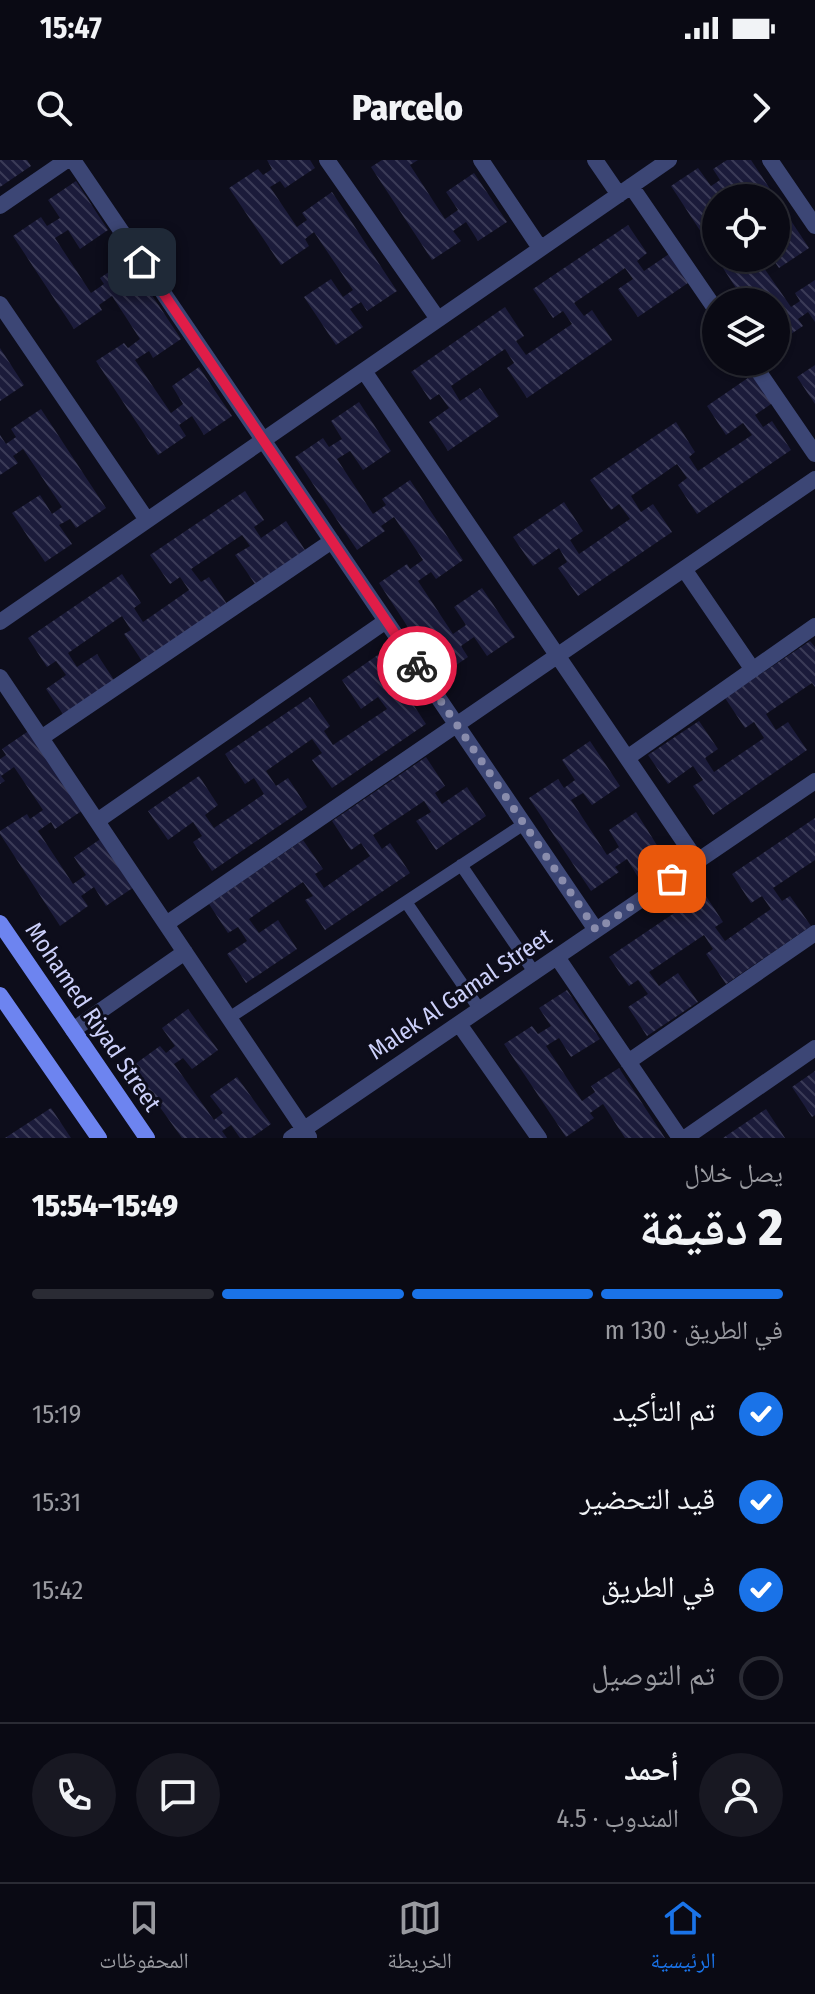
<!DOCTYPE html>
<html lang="ar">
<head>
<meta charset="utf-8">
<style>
  :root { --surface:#0a0a14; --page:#181822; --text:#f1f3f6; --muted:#999aa0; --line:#2a2b34; --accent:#1a73e8 }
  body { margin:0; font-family:"Fira Sans Condensed","Noto Naskh Arabic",sans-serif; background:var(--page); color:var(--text); direction:rtl; height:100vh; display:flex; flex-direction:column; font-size:30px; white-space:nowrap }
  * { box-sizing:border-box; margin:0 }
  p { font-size:26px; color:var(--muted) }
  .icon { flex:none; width:44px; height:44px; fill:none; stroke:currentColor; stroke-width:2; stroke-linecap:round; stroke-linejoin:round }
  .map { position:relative; height:978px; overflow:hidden; direction:ltr }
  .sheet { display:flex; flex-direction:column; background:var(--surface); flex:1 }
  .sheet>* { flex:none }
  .fabs { position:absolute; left:702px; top:24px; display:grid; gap:16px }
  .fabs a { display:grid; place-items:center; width:88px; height:88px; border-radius:50%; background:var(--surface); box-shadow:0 2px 6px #0004,0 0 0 2px var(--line); font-size:40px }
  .pin { position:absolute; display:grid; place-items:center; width:68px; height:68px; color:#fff; margin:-34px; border-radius:16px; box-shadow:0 4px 12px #0006 }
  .courier { position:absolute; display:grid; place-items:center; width:80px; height:80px; margin:-40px; border:6px solid #e11d48; border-radius:50%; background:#fff; color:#222; box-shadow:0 2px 10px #0007 }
  .overview em { font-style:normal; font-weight:800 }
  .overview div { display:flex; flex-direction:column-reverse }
  .overview { display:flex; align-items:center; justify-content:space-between; height:136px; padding:0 32px }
  h1 { font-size:52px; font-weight:800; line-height:60px }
  .bar { display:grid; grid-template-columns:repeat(4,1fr); gap:12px 8px; align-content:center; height:96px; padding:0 32px }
  .bar i { height:10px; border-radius:6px; background:var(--line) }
  .bar .current { background:var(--accent) }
  .bar p { grid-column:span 4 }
  .line { display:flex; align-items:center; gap:20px; padding:0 32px; border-top:2px solid var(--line) }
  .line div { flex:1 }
  .round { display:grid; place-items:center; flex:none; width:84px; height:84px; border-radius:42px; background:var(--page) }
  ol { padding:0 32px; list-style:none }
  li { display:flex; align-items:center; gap:24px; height:88px }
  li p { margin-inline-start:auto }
  li .icon { padding:8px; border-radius:50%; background:var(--accent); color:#fff; stroke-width:4 }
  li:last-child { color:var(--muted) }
  li i { width:44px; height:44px; border:4px solid var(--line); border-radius:50% }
  .status { display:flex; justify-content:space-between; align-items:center; height:56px; padding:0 40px; background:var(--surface); direction:ltr }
  .status svg { height:22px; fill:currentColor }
  header { display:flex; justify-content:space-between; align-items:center; height:104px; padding:0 32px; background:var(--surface); font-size:36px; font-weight:800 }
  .tabs { display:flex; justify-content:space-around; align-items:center; height:112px; border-top:2px solid var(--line); background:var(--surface); font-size:22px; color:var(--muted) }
  .tabs a { display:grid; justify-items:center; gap:4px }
  .tabs .current { color:var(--accent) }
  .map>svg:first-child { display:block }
  .building { fill:url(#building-back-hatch) }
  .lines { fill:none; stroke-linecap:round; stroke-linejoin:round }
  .lane { stroke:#3c4675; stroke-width:12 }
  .street { stroke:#3c4675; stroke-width:16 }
  .secondary { stroke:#6d84f0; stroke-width:16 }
  .done { stroke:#898cac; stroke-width:8; stroke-dasharray:0 14.4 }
  .route { stroke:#e11d48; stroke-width:10 }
  .labels { text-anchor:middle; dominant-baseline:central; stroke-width:6; stroke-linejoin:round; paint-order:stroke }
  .street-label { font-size:24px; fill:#ccd0fa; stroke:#0d0d1b }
</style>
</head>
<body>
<div class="status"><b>15:47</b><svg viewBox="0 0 49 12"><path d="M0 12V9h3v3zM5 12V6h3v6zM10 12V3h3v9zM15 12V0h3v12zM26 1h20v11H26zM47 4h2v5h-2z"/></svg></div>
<header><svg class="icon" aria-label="forward" viewBox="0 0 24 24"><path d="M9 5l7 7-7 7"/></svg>Parcelo<svg class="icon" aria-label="search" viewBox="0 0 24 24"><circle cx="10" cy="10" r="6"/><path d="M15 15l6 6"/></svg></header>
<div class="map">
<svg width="815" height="978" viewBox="0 0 815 978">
  <defs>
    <pattern id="building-back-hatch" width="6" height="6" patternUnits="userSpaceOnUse" patternTransform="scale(2)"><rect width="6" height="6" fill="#1b1b3a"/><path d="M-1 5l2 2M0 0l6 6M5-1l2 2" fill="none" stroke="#3b3b57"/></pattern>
  </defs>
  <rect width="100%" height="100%" fill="#0d0d1b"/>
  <path class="building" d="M 0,0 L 27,0 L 31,6 L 0,27 Z
    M 267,0 L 310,0 L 315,8 L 285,28 L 280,21 L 270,27 L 297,67 L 307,60 L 302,53 L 332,32 L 397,131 L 367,151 L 361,142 L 350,149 L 363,167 L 336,185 L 304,137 L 331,119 L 343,137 L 353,130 L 314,72 L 305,79 L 309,86 L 281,105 L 229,28 L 258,9 L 263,15 L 272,9 Z
    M 382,0 L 418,0 L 410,5 L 445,59 L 458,50 L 446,32 L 474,13 L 507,62 L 478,81 L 466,62 L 453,71 L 461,81 L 432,100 L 371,7 Z
    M 727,0 L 751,0 L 776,38 L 732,38 L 728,32 L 716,38 L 716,66 L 703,75 L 671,26 L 698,8 L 711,26 L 720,20 L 713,9 Z
    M 76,21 L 108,70 L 80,89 L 68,70 L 55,78 L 91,133 L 104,124 L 100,118 L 128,99 L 181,179 L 153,198 L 149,191 L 135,200 L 171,253 L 183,244 L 172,226 L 199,207 L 232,256 L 204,275 L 192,256 L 179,265 L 186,276 L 158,295 L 96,201 L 124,183 L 128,188 L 140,179 L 112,136 L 99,145 L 102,150 L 74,169 L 13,76 L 41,57 L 47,66 L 60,58 L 48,40 Z
    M 776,38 L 809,88 L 779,108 L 774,101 L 764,108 L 791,147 L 800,141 L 795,133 L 815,120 L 815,162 L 808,152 L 798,159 L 803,166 L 776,184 L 776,142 L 745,142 L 723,108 L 738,98 L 776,98 Z
    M 628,65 L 647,93 L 637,101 L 644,111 L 669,94 L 688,123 L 638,157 L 618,129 L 633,119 L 625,108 L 574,143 L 584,156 L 592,150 L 612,180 L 527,238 L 507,208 L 514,203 L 505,189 L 451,226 L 460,241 L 480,228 L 499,256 L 448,291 L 429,262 L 449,248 L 439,234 L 430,240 L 411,212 L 505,147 L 524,176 L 516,181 L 526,195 L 572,164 L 563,151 L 553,158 L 533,129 Z
    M 0,188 L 24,225 L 0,241 Z
    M 815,205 L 815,244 L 797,217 Z
    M 758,211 L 777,240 L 755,255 L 763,267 L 772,261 L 791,290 L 697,354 L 678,325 L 687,318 L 677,304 L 631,336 L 641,352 L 653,344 L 672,372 L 578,436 L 558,408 L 567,402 L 559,388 L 533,406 L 513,377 L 564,342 L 583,371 L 570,380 L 579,394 L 630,359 L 619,344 L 611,350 L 590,320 L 676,262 L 695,292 L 689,297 L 698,311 L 752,275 L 743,263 L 726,275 L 707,246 Z
    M 359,242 L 391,291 L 363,310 L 350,291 L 337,299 L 373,354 L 386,345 L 382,339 L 410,320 L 463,400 L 436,419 L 431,412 L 418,421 L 453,474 L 466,465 L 454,447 L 482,428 L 515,477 L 487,496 L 474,477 L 461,486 L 468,497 L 440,516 L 379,423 L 407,404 L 410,409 L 423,400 L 394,357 L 381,366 L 385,371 L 357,390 L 295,297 L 323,278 L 329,287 L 342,279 L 331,261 Z
    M 41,249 L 106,348 L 76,368 L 70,359 L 59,365 L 72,384 L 45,402 L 12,353 L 40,335 L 52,354 L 62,347 L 23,289 L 13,296 L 18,303 L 0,315 L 0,275 L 6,284 L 16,277 L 11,269 Z
    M 245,331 L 264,360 L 254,367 L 261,378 L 286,361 L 305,390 L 255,424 L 235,395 L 250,386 L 242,375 L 191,409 L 201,422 L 209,417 L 229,447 L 144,504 L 124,474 L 131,470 L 122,456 L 68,493 L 77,507 L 97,494 L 116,523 L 65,557 L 46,529 L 66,515 L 56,501 L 47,507 L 28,478 L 122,414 L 141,443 L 134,448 L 143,462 L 189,430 L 180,417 L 170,424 L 150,395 Z
    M 810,481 L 815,487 L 815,527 L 812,523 L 766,554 L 776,570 L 788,562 L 807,590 L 713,655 L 693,626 L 703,620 L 693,606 L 668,624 L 648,595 L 699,561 L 718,589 L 705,598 L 714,612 L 764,578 L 754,562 L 745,568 L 725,538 Z
    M 392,485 L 412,514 L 390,529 L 398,541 L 407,535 L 426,564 L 332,628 L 312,600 L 322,593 L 312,579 L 266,611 L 276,626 L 288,618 L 307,647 L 212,711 L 193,682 L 202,676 L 193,662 L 168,680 L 148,651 L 199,616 L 218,645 L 205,655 L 214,668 L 264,634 L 254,618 L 245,624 L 225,594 L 310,537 L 330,566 L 324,571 L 333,585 L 387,549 L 378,537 L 361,549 L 342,520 Z
    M 30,570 L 83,650 L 55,669 L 51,662 L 38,671 L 73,724 L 86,715 L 74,697 L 102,678 L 134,727 L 106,746 L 94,727 L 81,736 L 88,746 L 60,766 L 0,674 L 0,671 L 27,654 L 30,659 L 43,650 L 14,607 L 1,616 L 5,621 L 0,624 L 0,599 L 6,595 L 2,589 Z
    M 590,581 L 620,626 L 592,645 L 583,633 L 571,640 L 607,695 L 619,687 L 609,670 L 636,652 L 665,698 L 638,717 L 627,699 L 615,707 L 619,712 L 591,731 L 529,638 L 558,619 L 564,628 L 575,620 L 562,600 Z
    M 426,597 L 445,626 L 435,633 L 442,644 L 467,627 L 486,656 L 436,690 L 416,661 L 431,652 L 424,641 L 373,675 L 382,689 L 390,683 L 410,713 L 325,770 L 305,740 L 313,736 L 303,722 L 249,759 L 259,773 L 278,760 L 297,789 L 246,823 L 227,794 L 247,781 L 238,767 L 228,773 L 209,744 L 303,680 L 323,709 L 315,714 L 324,728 L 370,696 L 361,683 L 351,690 L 332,661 Z
    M 815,658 L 815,700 L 773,728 L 782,741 L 790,736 L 811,766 L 726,824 L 706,794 L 713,789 L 704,775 L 649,812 L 659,826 L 678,813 L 698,842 L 647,876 L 628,847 L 648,834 L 638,820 L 629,826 L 609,797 L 704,733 L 723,762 L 715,767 L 725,781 L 771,749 L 762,736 L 751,743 L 732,714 Z
    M 567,830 L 600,879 L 571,897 L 559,878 L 546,886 L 582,941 L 595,932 L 591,926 L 619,908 L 665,978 L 625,978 L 603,944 L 590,953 L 594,958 L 566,977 L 504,884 L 532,866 L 538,874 L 551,866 L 539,848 Z
    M 188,849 L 218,890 L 192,909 L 183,898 L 174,904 L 214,960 L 223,953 L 210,936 L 237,917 L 271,964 L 251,978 L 240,978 L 231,965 L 222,971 L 227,978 L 182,978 L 131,907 L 160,886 L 166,893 L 175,886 L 162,868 Z
    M 815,911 L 815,955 L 812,957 L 792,927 Z
    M 51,948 L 71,978 L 5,978 Z
    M 766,949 L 785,978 L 723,978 Z"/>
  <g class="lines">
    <path class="lane" d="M 461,705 L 534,812
      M 406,742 L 480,850
      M 229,858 L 524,664"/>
    <path class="street" d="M 73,0 L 596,770
      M 327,0 L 438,159
      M 481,0 L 540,88
      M 595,0 L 619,35
      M 770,0 L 815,66
      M 631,26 L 716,150
      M 0,46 L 67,0
      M 0,144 L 147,360
      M 752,202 L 815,294
      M 364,211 L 697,701
      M 684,409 L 753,510
      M 0,462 L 669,0
      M 0,517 L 309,977
      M 41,578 L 332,381
      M 627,598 L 815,466
      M 97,661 L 386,461
      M 166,764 L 815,319
      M 557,797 L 680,978
      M 459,864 L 539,978
      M 73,870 L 185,792
      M 628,902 L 815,773
      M 291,978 L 815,621
      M 685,978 L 815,888"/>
    <path class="secondary" d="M 0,763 L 147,978
      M 0,835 L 99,978"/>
  </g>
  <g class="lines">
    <path class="done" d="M 417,506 L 596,770 L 672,719"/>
    <path class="route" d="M 142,102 L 417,506"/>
  </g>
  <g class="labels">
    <g class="street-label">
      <text transform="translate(460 834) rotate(-34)">Malek Al Gamal Street</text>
      <text transform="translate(93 857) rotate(56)">Mohamed Riyad Street</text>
    </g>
  </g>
</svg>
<div class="fabs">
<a><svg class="icon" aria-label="locate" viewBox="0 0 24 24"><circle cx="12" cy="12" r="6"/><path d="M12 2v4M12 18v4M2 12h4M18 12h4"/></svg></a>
<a><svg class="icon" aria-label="layers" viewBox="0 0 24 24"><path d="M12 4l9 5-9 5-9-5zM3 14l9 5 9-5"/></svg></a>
</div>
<div class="pin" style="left:672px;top:719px;background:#ea580c"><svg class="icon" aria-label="bag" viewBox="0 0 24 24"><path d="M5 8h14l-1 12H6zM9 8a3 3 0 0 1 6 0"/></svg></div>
<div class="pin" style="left:142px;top:102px;background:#1f2937"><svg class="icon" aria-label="home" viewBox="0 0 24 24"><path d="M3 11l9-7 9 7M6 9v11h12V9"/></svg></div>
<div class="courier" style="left:417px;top:506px"><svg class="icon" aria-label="bike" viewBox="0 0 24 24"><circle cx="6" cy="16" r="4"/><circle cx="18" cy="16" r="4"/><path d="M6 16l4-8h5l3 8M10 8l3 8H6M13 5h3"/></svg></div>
</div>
<section class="sheet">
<div class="overview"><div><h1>2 دقيقة</h1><p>يصل خلال</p></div><em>15:49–15:54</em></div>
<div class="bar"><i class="current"></i><i class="current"></i><i class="current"></i><i></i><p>في الطريق · 130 m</p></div>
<ol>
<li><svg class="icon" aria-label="check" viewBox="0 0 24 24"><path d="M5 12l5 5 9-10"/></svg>تم التأكيد<p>15:19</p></li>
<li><svg class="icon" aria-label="check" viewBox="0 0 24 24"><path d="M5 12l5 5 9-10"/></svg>قيد التحضير<p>15:31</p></li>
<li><svg class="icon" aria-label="check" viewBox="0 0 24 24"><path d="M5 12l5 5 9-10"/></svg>في الطريق<p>15:42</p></li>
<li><i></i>تم التوصيل</li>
</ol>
<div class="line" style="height:144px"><a class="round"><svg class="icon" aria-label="person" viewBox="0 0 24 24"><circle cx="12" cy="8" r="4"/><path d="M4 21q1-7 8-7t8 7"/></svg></a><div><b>أحمد</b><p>المندوب · 4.5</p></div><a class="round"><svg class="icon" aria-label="chat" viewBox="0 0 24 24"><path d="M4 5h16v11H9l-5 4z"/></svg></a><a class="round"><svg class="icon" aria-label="phone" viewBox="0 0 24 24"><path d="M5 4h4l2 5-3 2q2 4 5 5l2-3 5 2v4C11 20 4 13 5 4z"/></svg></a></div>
</section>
<nav class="tabs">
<a class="current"><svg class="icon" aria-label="home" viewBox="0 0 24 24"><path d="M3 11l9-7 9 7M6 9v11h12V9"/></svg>الرئيسية</a>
<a><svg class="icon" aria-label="map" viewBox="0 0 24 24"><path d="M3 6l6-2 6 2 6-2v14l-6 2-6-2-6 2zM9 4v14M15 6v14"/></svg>الخريطة</a>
<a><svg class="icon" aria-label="saved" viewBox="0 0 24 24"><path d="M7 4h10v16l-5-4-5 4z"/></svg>المحفوظات</a>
</nav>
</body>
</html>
